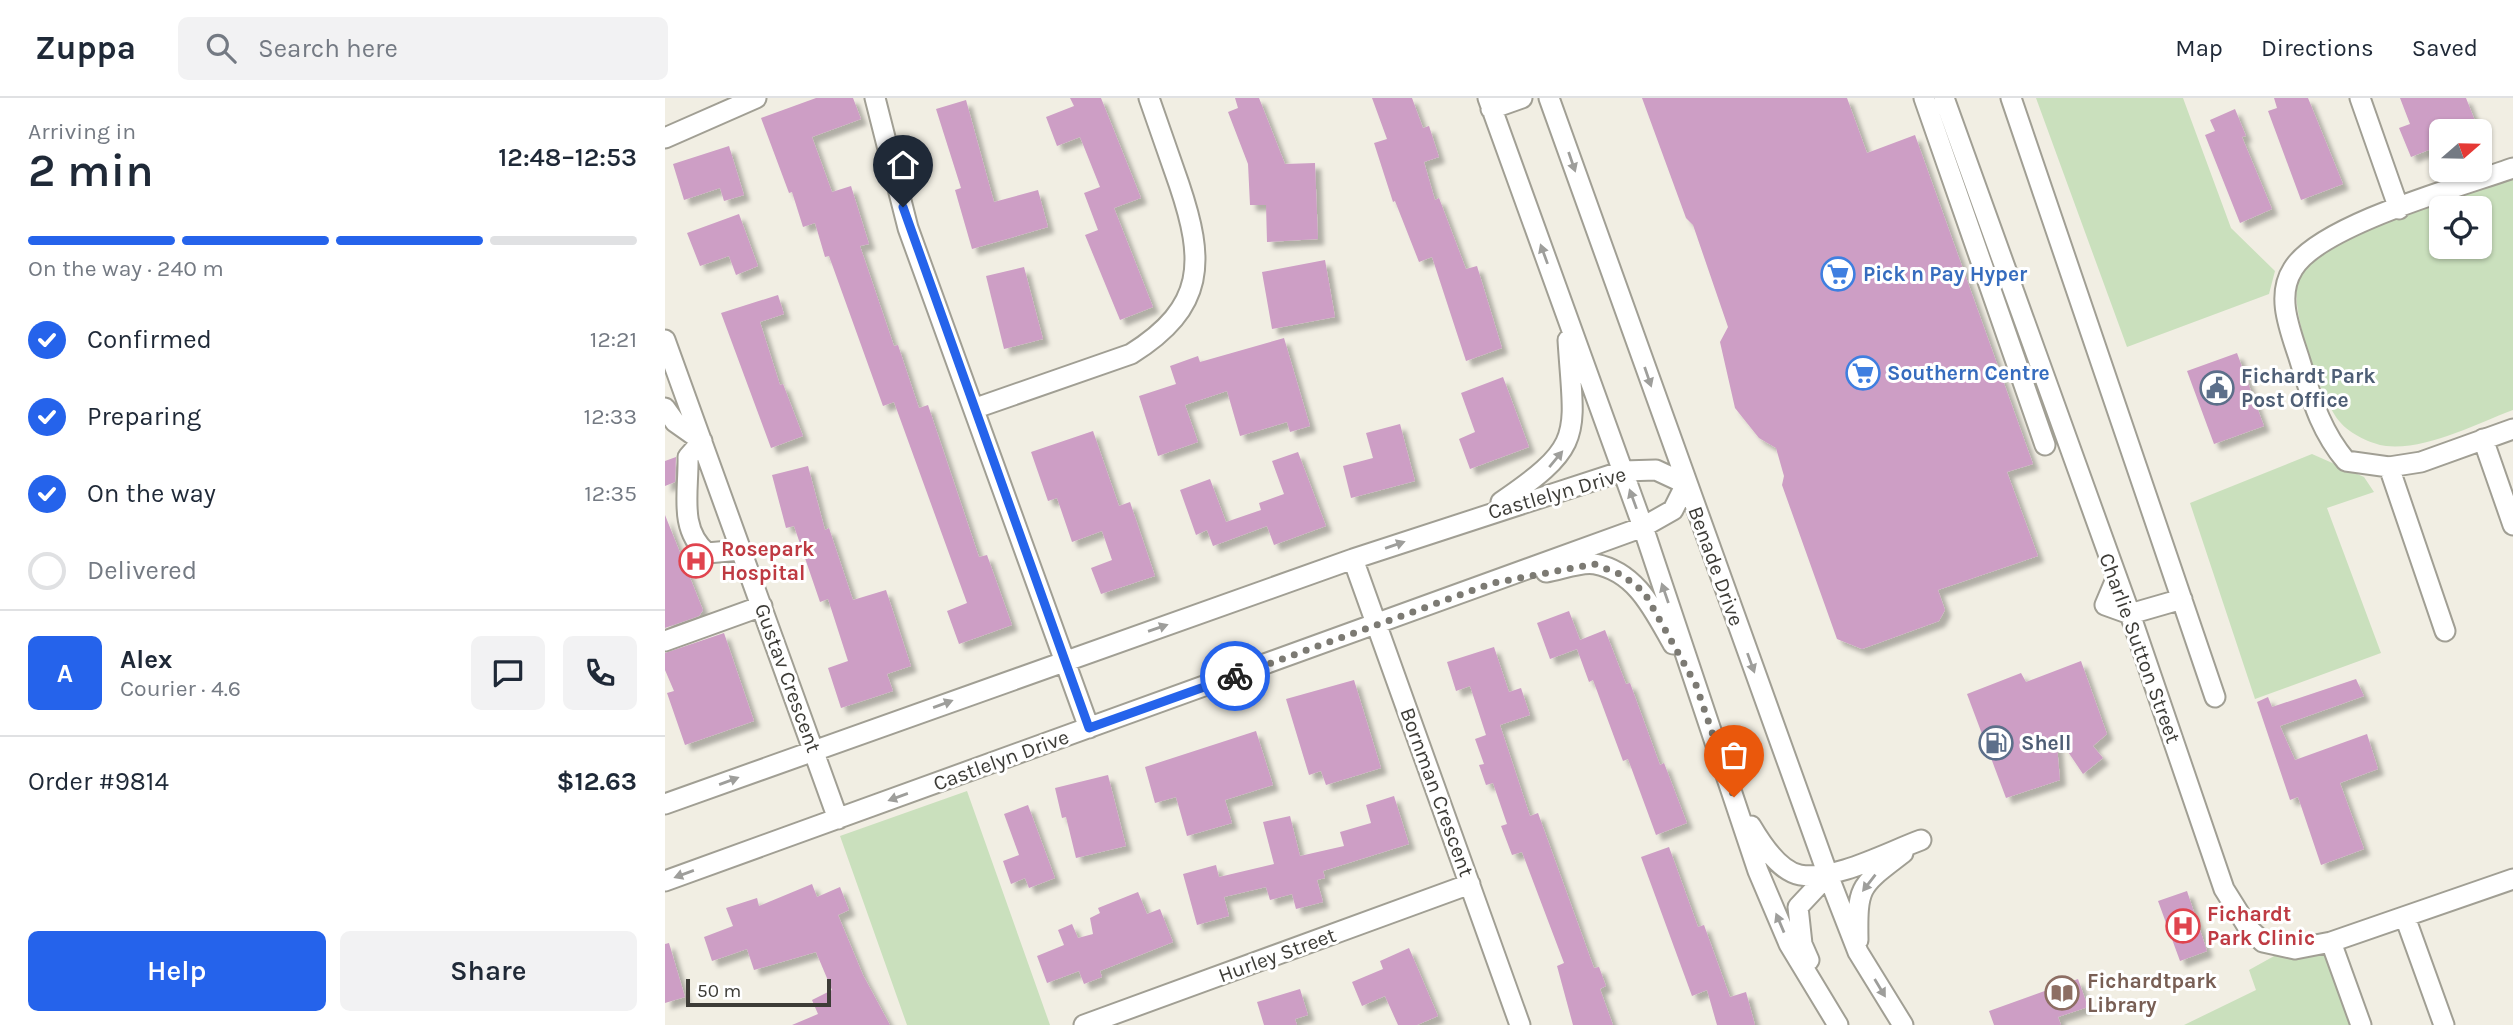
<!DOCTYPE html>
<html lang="en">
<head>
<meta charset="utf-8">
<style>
  :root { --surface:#fff; --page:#f2f2f3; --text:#1f2937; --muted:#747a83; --line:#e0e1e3; --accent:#2563eb }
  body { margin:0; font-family:Karla,sans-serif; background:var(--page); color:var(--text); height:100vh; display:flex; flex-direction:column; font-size:26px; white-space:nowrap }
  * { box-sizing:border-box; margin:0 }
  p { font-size:23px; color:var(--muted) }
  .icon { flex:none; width:38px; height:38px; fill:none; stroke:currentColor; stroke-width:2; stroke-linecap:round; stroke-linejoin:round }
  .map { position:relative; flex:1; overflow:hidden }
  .side { display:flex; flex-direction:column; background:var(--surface); width:665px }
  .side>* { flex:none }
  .needle { width:46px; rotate:70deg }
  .tools { position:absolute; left:1764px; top:21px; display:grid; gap:14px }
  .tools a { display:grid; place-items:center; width:63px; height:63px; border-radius:10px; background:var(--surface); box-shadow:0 2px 5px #0004; font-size:35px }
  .scale { position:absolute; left:21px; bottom:18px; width:145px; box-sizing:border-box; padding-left:7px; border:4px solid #3d3c37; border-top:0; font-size:19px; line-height:24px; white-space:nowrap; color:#3d3c37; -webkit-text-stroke:5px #fff; paint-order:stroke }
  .pin { position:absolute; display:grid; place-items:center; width:60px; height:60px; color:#fff; margin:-72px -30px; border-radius:50% 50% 50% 0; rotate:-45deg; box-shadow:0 0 7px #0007 }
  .pin .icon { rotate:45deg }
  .courier { position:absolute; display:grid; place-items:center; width:70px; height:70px; margin:-35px; border:5px solid #2563eb; border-radius:50%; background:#fff; color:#222; box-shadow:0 2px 9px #0007 }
  .summary em { font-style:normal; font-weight:600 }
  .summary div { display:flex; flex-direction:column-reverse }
  .summary { display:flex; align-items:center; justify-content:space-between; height:119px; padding:0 28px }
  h1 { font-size:46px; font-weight:600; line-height:52px }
  .bar { display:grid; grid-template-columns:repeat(4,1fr); gap:10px 7px; align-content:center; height:84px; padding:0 28px }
  .bar i { height:9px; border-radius:5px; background:var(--line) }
  .bar .active { background:var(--accent) }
  .bar p { grid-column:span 4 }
  .line { display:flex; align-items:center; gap:18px; padding:0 28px; border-top:2px solid var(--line) }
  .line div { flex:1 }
  .round { display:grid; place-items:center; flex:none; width:74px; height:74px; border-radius:10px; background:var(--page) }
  ol { padding:0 28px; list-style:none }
  li { display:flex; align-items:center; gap:21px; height:77px }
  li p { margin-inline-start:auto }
  li .icon { padding:7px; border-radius:50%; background:var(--accent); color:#fff; stroke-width:4 }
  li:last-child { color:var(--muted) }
  li i { width:38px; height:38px; border:4px solid var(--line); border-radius:50% }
  .cta { display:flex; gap:14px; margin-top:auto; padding:14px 28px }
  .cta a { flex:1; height:80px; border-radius:10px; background:var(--accent); color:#fff; font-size:28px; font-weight:600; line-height:80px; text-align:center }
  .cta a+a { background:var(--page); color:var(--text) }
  header { display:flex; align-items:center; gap:42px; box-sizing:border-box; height:98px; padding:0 35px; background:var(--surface); border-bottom:2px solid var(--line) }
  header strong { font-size:33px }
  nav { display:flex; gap:38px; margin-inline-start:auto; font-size:24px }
  .search { width:490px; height:63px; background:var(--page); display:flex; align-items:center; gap:18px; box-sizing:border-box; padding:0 24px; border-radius:10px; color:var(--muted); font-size:26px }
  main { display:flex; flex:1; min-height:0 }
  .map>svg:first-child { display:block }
  .green { fill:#cae0bd; fill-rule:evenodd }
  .building { fill:#cd9ec5; filter:url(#shadow) }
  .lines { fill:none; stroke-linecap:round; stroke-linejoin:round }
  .minor-casing { stroke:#a19f94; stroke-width:23 }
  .minor { stroke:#fff; stroke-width:19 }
  .oneway { fill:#9e9e9b }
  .done { stroke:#7c7a73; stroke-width:7; stroke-dasharray:0 12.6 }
  .route { stroke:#2563eb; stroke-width:9 }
  .labels { text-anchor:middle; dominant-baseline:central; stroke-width:6; stroke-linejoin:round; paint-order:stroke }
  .shop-label { font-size:21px; font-weight:bold; fill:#366cbe; stroke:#fff; text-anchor:start }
  .service-label { font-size:21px; font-weight:bold; fill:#4e5e75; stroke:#fff; text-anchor:start }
  .street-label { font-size:21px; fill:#3d3c37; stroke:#fff }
  .health-label { font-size:21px; font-weight:bold; fill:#be3a42; stroke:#fff; text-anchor:start }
  .education-label { font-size:21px; font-weight:bold; fill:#785e54; stroke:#fff; text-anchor:start }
</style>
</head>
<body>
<header>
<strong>Zuppa</strong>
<div class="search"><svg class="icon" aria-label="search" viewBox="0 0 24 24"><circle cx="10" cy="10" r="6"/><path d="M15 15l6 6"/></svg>Search here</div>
<nav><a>Map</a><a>Directions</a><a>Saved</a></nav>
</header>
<main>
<section class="side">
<div class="summary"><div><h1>2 min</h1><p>Arriving in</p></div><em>12:48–12:53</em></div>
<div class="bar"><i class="active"></i><i class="active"></i><i class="active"></i><i></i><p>On the way · 240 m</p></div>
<ol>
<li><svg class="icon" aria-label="check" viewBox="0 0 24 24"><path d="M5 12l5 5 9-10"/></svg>Confirmed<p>12:21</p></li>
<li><svg class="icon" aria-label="check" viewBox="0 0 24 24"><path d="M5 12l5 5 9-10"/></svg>Preparing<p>12:33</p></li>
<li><svg class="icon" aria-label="check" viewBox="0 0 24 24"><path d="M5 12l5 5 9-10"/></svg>On the way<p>12:35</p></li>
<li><i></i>Delivered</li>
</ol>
<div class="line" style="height:126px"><b class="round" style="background:var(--accent);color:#fff">A</b><div><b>Alex</b><p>Courier · 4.6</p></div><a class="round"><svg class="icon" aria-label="chat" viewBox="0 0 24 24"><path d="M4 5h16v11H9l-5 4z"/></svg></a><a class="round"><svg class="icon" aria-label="phone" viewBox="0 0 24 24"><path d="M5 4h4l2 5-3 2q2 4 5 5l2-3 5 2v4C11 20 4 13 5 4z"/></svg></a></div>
<div class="line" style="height:91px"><div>Order #9814</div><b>$12.63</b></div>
<div class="cta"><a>Help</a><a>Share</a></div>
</section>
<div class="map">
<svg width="1848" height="927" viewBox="0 0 1848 927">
  <defs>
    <filter id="shadow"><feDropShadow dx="6" dy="6" stdDeviation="2" flood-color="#0004"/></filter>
  </defs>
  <rect width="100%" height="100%" fill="#f1eee3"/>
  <path class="green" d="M 1371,0 L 1518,0 L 1566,130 L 1610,173 L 1604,196 L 1462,249 Z
    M 1848,80 L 1848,312 C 1810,326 1763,352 1721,348 C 1706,346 1685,336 1675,324 C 1657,304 1624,211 1633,185 C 1635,179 1640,171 1644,167 C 1673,134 1802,97 1848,80 ZM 1776,110 L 1815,110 L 1815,149 L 1776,149 Z
    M 1647,356 L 1699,379 L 1709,394 L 1662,410 L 1716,555 L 1590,601 L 1525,405 Z
    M 302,693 L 385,927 L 242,927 L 175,738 Z
    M 1620,852 L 1663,852 L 1690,927 L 1519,927 L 1591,892 L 1584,872 Z"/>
  <path class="building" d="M 151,0 L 188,0 L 196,21 L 147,39 L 167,94 L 186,88 L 204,146 L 195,148 L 229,248 L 233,247 L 254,310 L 263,307 L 314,459 L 322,457 L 347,527 L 294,546 L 282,513 L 302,505 L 229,304 L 218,308 L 164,158 L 160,159 L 150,125 L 138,129 L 127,94 L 124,95 L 96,20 Z
    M 405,0 L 436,0 L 476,100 L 449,110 L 488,209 L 455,222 L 420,137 L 433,132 L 419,95 L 435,89 L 415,39 L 392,48 L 381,19 L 409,8 Z
    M 570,0 L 594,0 L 620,66 L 650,65 L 653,141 L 602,144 L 601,107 L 585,107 L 583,66 L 563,14 L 573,10 Z
    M 707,0 L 747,0 L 758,30 L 764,28 L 774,59 L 759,64 L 770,102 L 774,100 L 801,171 L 812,168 L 837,250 L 801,263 L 767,159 L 754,164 L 730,103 L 728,104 L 709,45 L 722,41 Z
    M 977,0 L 1182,0 L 1202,55 L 1250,37 L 1368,366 L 1342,374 L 1373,458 L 1273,492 L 1280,512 L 1274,523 L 1197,551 L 1172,541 L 1117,387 L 1119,378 L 1111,350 L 1094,340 L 1070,310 L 1055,244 L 1063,229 L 1028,127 L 1021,120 Z
    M 1609,0 L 1643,0 L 1678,86 L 1636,102 L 1603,13 L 1612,10 Z
    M 1735,0 L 1801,0 L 1814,33 L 1776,33 L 1776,47 L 1746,59 L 1734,30 L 1745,26 Z
    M 301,2 L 329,104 L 373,92 L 383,129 L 307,151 L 290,92 L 296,90 L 271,11 Z
    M 1570,11 L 1581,38 L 1577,39 L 1607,111 L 1575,125 L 1540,37 L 1550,33 L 1545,22 Z
    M 64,48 L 79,97 L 59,103 L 55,90 L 19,102 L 8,66 Z
    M 74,116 L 93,168 L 71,177 L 64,158 L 35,168 L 22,135 Z
    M 660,162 L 670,219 L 607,231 L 597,174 Z
    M 359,169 L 378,241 L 339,251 L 321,178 Z
    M 113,197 L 119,216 L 95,224 L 115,287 L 118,286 L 138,338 L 106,350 L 56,215 Z
    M 619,240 L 645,328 L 625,334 L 622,324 L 575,338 L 562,293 L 520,307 L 533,344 L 493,358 L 474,298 L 511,286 L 505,268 L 533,258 L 535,264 Z
    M 1572,255 L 1599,328 L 1549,346 L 1522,273 Z
    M 838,279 L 864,349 L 805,371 L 794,341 L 810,334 L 796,295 Z
    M 735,326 L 750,383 L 686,400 L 678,368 L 708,360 L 701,335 Z
    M 428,333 L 454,408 L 465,404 L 490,478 L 436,496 L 426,470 L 447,462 L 437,433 L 407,444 L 392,400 L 383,403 L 366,354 Z
    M 633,354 L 661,428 L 609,447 L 602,428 L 548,448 L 542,432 L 531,437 L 515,392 L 545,381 L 561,424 L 596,412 L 594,405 L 619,396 L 607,363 Z
    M 11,359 L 10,384 L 0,388 L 0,363 Z
    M 143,368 L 160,432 L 164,430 L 188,502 L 221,492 L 246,568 L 222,576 L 228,593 L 176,610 L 163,570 L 183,563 L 163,501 L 155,504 L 129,428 L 121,430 L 107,377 Z
    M 0,417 L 38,512 L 34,518 L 0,530 Z
    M 904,513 L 915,542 L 940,532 L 961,586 L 965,585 L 995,667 L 999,665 L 1022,725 L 991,737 L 963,661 L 958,663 L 928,582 L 924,584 L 912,551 L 885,561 L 872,525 Z
    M 59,535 L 89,623 L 20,647 L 2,595 L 9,593 L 0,572 L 0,555 Z
    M 829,549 L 844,594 L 856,590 L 865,617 L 835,627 L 865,718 L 873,715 L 929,870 L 934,869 L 941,888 L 935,891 L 948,927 L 908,927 L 892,868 L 899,865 L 857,754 L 847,757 L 836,728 L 842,726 L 828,685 L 821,687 L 814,667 L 819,666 L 810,641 L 821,637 L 805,588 L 791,593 L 782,564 Z
    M 1416,563 L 1442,636 L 1428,648 L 1438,660 L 1418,676 L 1391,636 L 1395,682 L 1341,700 L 1302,596 L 1356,575 L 1361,584 Z
    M 1691,581 L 1699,598 L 1615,628 L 1630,662 L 1702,636 L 1713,671 L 1675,685 L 1699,751 L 1656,767 L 1633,699 L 1625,702 L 1592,604 L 1603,599 L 1607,609 Z
    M 689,582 L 716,670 L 661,687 L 656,673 L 644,677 L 621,601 Z
    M 591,633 L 608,687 L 560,702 L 567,725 L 522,738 L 511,699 L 490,705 L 480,669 Z
    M 443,677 L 461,748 L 411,760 L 401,719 L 397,720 L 390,690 Z
    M 729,698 L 744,746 L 658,773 L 660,780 L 652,782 L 658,804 L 631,811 L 627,796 L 605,802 L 601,789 L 559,799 L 564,818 L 532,827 L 518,776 L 551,767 L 554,779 L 609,766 L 598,724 L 625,718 L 635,758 L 679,748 L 675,734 L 706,725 L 701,707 Z
    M 363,707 L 390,780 L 364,790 L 360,780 L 346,786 L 338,763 L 354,757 L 339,716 Z
    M 1004,749 L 1033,829 L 1039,827 L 1065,899 L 1081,894 L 1090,927 L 1052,927 L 1042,892 L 1027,898 L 976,759 Z
    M 147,786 L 152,799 L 175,789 L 184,812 L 173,817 L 198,877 L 225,927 L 127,927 L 153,916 L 147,902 L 167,892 L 151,854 L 89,872 L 82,851 L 47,863 L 39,839 L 68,828 L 61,810 L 92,800 L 94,808 Z
    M 1522,793 L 1542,853 L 1515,863 L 1493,803 Z
    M 473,794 L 482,816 L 495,811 L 508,844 L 435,873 L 437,879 L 419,886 L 414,873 L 382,885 L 372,858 L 399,847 L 393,832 L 407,826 L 413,840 L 428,836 L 425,820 L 435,815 L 433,810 Z
    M 4,845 L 20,899 L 0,905 L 0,846 Z
    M 744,850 L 773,918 L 752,927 L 733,927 L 720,898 L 697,908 L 687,884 L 718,871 L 715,863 Z
    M 1413,881 L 1423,909 L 1393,919 L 1396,927 L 1329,927 L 1324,913 Z
    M 635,891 L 643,917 L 630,921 L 632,927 L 599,927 L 592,904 Z"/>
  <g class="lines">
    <defs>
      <path id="minor" d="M 210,0 L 243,130 L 424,630
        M 823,0 L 978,429 L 1093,773 L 1124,846 L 1173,927
        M 884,0 L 1163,777 L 1193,854 L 1238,927
        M 1259,0 L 1380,347
        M 1279,0 L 1465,516 L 1559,791 L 1584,831 L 1598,844 L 1630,851 L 1666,844 L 1848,781
        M 1346,0 L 1550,599
        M 1695,0 L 1734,111
        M 826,11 L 857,0
        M 0,40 L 91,0
        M 1848,70 C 1797,88 1654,127 1628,171 C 1610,199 1626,234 1635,263 C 1647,301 1655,332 1681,363 L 1724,369 L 1756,364 L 1848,331
        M 0,242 L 173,721
        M 0,310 L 10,324 L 37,343 L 23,359 C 24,393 13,431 42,455 L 76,452
        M 311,310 L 466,256 C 541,209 540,163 514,86 C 504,57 494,29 484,0
        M 1818,341 L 1848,427
        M 1724,369 L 1780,533
        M 836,404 C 921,346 909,338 903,242
        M 688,461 L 855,927
        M 881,474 C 895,472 917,463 930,466 C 972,474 989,513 1008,546
        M 1451,481 L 1440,507 L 1465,516 L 1517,501
        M 0,543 L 97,508
        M 0,706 L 688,461 L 958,373 L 991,372 L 1021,386
        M 1086,728 C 1096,745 1114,773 1135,777 C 1170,783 1223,754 1256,742
        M 0,783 L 978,429 L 1008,412 L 1021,386
        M 1740,819 L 1779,927
        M 1193,842 C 1192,787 1195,788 1238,755
        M 1666,844 L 1696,927
        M 1144,862 L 1137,846 L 1133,809 L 1163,777
        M 419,927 L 805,786"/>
    </defs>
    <use href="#minor" class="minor-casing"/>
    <use href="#minor" class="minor"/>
  </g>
  <defs><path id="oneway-solid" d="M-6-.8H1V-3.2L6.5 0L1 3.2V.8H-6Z" transform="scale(1.75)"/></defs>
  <g class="oneway">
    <use href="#oneway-solid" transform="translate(907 64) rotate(71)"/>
    <use href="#oneway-solid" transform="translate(879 156) rotate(-110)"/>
    <use href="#oneway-solid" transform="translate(983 279) rotate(71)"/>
    <use href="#oneway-solid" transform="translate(891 361) rotate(-50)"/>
    <use href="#oneway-solid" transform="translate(968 401) rotate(-110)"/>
    <use href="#oneway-solid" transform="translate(730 447) rotate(-19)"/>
    <use href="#oneway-solid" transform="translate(1000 495) rotate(-109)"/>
    <use href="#oneway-solid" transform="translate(493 530) rotate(-19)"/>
    <use href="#oneway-solid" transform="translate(1086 565) rotate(70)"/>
    <use href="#oneway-solid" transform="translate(278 606) rotate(-20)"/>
    <use href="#oneway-solid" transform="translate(64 683) rotate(-20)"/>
    <use href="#oneway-solid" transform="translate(233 699) rotate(160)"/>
    <use href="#oneway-solid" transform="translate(19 776) rotate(160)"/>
    <use href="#oneway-solid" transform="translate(1204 785) rotate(128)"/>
    <use href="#oneway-solid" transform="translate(1115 825) rotate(-113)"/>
    <use href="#oneway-solid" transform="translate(1215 890) rotate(59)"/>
  </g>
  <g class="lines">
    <path class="done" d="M 570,578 L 828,485 L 929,466 L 957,477 L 979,494 L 1031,587 L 1069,699"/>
    <path class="route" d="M 238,109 L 424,630 L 570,578"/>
  </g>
  <defs>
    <symbol id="supermarket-ring" viewBox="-11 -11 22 22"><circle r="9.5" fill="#fff" stroke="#3f7fe0" stroke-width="1.5"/><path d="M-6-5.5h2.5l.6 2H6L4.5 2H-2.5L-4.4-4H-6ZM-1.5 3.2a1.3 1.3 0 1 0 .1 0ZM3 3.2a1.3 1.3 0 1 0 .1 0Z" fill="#3f7fe0"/></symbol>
    <symbol id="civic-ring" viewBox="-11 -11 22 22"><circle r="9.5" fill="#fff" stroke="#5c6f8a" stroke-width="1.5"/><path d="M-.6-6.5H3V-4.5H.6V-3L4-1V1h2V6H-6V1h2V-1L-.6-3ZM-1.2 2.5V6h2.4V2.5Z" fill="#5c6f8a"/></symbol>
    <symbol id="hospital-ring" viewBox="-11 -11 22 22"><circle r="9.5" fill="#fff" stroke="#e0444e" stroke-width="1.5"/><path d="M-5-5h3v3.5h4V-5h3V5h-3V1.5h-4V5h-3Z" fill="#e0444e"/></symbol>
    <symbol id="fuel-ring" viewBox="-11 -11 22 22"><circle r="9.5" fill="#fff" stroke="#5c6f8a" stroke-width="1.5"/><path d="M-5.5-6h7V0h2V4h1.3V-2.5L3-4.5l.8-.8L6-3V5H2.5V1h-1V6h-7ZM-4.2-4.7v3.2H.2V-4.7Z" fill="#5c6f8a"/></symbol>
    <symbol id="library-ring" viewBox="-11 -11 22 22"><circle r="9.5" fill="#fff" stroke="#8d6e63" stroke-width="1.5"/><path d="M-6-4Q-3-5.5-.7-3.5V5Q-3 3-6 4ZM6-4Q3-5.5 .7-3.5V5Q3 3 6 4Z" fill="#8d6e63"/></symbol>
  </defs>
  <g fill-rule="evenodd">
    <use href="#supermarket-ring" x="1154" y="157" width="38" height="38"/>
    <use href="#supermarket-ring" x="1179" y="256" width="38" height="38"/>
    <use href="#civic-ring" x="1533" y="271" width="38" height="38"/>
    <use href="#hospital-ring" x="12" y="444" width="38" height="38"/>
    <use href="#fuel-ring" x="1312" y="626" width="38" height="38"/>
    <use href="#hospital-ring" x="1499" y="809" width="38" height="38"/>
    <use href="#library-ring" x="1378" y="876" width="38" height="38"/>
  </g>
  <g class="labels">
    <g class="shop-label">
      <text x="1198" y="176">Pick n Pay Hyper</text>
      <text x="1222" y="275">Southern Centre</text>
    </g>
    <g class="service-label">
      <text x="1576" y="278">Fichardt Park<tspan x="1576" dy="24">Post Office</tspan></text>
      <text x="1356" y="645">Shell</text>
    </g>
    <g class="street-label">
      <text transform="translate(892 395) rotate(-16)">Castlelyn Drive</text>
      <text transform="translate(1051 468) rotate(70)">Benade Drive</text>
      <text transform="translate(1475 550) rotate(70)">Charlie Sutton Street</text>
      <text transform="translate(123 580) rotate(70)">Gustav Crescent</text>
      <text transform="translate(336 662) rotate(-20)">Castlelyn Drive</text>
      <text transform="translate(772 694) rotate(70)">Bornman Crescent</text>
      <text transform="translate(612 857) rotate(-20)">Hurley Street</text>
    </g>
    <g class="health-label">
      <text x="56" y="451">Rosepark<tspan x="56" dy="24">Hospital</tspan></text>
      <text x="1542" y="816">Fichardt<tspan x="1542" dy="24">Park Clinic</tspan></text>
    </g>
    <g class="education-label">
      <text x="1422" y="883">Fichardtpark<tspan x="1422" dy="24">Library</tspan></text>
    </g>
  </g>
</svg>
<div class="tools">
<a><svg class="needle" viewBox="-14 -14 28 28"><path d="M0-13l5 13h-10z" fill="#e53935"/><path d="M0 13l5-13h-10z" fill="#747a83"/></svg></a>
<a><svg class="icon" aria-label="locate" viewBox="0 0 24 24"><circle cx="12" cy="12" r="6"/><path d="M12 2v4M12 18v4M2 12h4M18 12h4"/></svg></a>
</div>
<div class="scale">50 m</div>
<div class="pin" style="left:1069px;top:699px;background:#ea580c"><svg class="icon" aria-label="bag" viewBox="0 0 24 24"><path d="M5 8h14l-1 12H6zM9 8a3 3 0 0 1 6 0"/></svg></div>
<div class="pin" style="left:238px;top:109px;background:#1f2937"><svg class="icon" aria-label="home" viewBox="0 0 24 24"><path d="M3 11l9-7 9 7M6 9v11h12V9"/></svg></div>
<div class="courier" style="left:570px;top:578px"><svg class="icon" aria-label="bike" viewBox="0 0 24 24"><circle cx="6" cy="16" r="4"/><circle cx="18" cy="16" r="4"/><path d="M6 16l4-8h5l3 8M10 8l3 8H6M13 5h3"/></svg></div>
</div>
</main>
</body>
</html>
